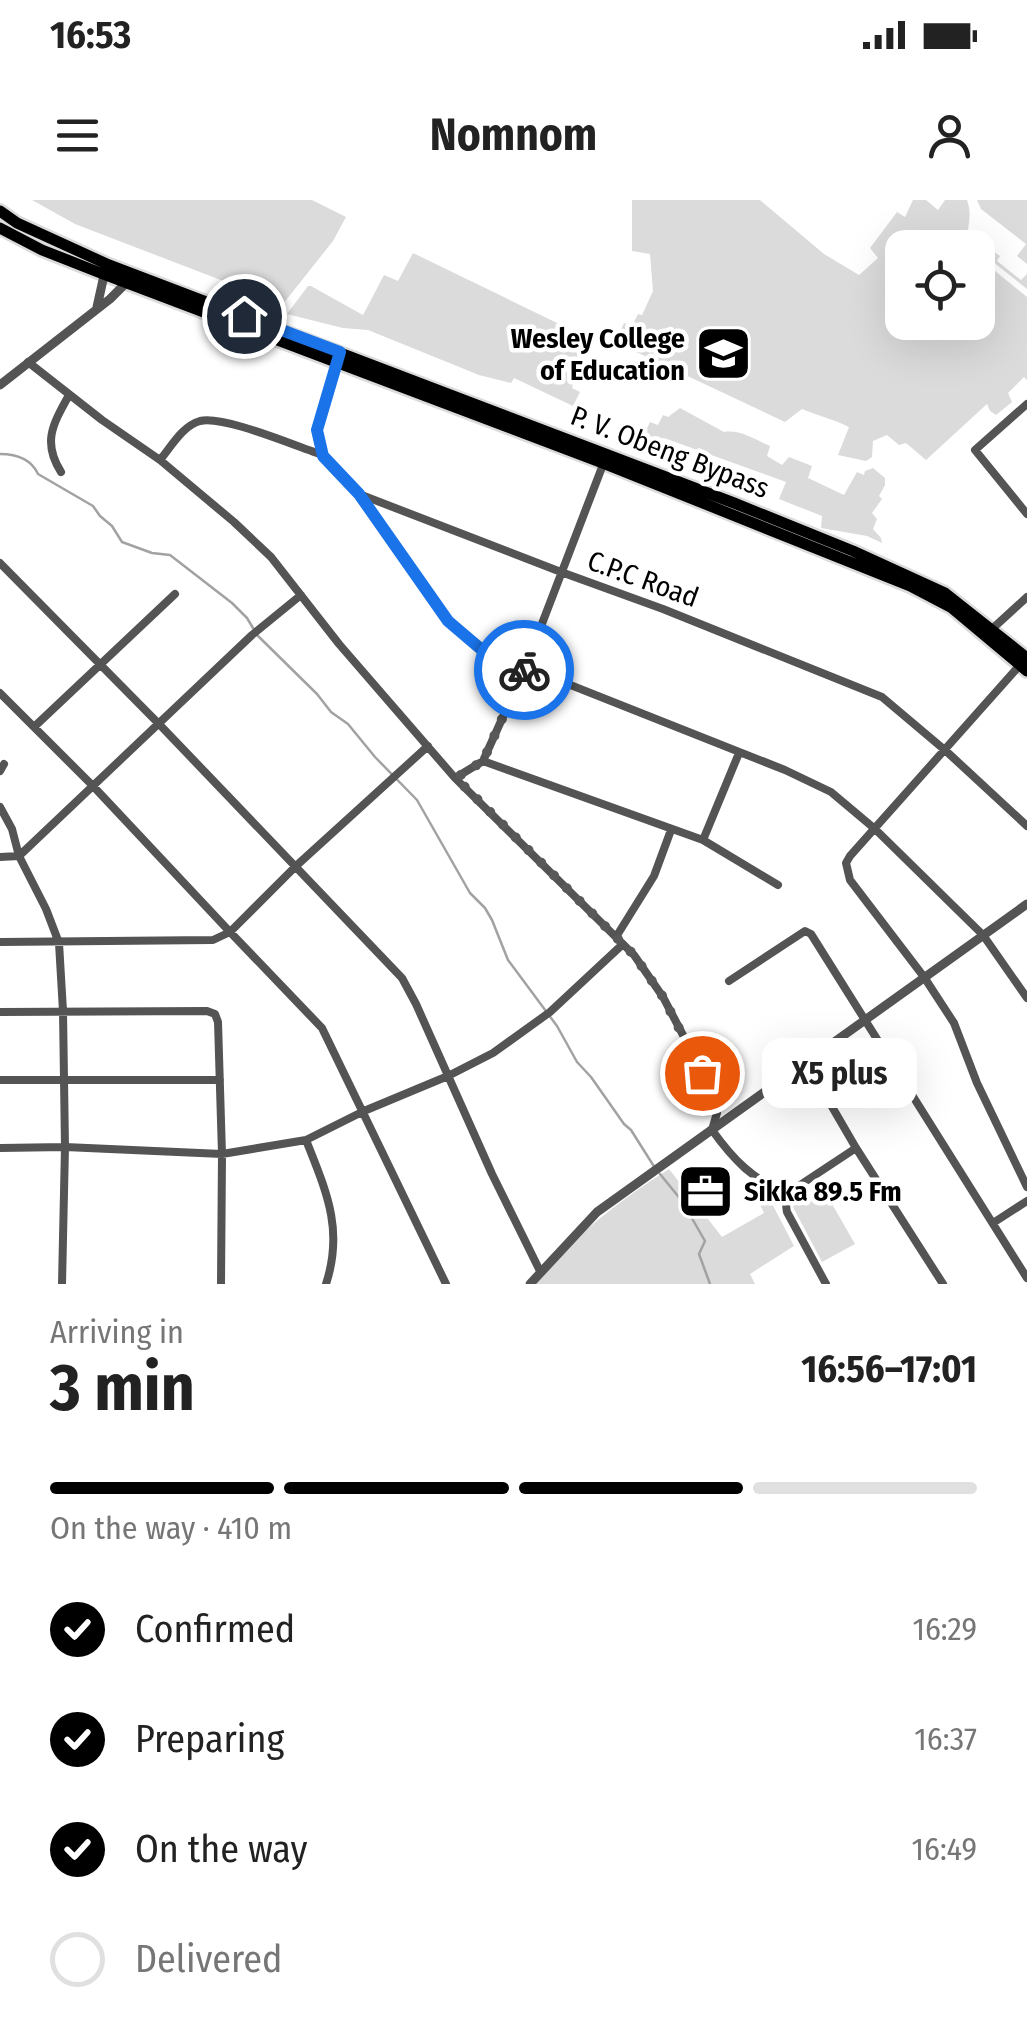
<!DOCTYPE html>
<html lang="en">
<head>
<meta charset="utf-8">
<style>
  :root { --surface:#fff; --page:#f6f6f6; --text:#222; --muted:#767676; --line:#e0e0e0; --accent:#000 }
  body { margin:0; font-family:"Fira Sans Condensed",sans-serif; background:var(--page); color:var(--text); height:100vh; display:flex; flex-direction:column; font-size:38px; white-space:nowrap }
  * { box-sizing:border-box; margin:0 }
  p { font-size:32px; color:var(--muted) }
  .icon { flex:none; width:55px; height:55px; fill:none; stroke:currentColor; stroke-width:2; stroke-linecap:round; stroke-linejoin:round }
  .map { position:relative; height:1084px; overflow:hidden }
  .panel { display:flex; flex-direction:column; background:var(--surface); flex:1 }
  .panel>* { flex:none }
  .fabs { position:absolute; left:885px; top:30px; display:grid; gap:20px }
  .fabs a { display:grid; place-items:center; width:110px; height:110px; border-radius:20px; background:var(--surface); box-shadow:0 10px 40px #0002; font-size:50px }
  .pin { position:absolute; display:grid; place-items:center; width:85px; height:85px; color:#fff; margin:-42px; border:5px solid #fff; border-radius:50%; box-shadow:0 2px 10px #0007 }
  .courier { position:absolute; display:grid; place-items:center; width:100px; height:100px; margin:-50px; border:8px solid #1a73e8; border-radius:50%; background:#fff; color:#222; box-shadow:0 2px 12px #0007 }
  .bubble { position:absolute; height:70px; border-radius:20px; background:var(--surface); box-shadow:0 10px 40px #0002; font-size:32px; font-weight:700; line-height:70px; text-align:center }
  .summary em { font-style:normal; font-weight:700 }
  .summary div { display:flex; flex-direction:column-reverse }
  .summary { display:flex; align-items:center; justify-content:space-between; height:170px; padding:0 50px }
  h1 { font-size:65px; font-weight:700; line-height:75px }
  .bar { display:grid; grid-template-columns:repeat(4,1fr); gap:15px 10px; align-content:center; height:120px; padding:0 50px }
  .bar i { height:12px; border-radius:8px; background:var(--line) }
  .bar .on { background:var(--accent) }
  .bar p { grid-column:span 4 }
  ol { padding:0 50px; list-style:none }
  li { display:flex; align-items:center; gap:30px; height:110px }
  li p { margin-inline-start:auto }
  li .icon { padding:10px; border-radius:50%; background:var(--accent); color:#fff; stroke-width:4 }
  li:last-child { color:var(--muted) }
  li i { width:55px; height:55px; border:5px solid var(--line); border-radius:50% }
  .status { display:flex; justify-content:space-between; align-items:center; height:70px; padding:0 50px; background:var(--surface); direction:ltr }
  .status svg { height:28px; fill:currentColor }
  header { display:flex; justify-content:space-between; align-items:center; height:130px; padding:0 50px; background:var(--surface); font-size:45px; font-weight:700 }
  .map>svg:first-child { display:block }
  .green { fill:#dbdbdb }
  .lines { fill:none; stroke-linecap:round; stroke-linejoin:round }
  .stream { stroke:#a2a2a2; stroke-width:2.5 }
  .trunk-casing { stroke:#dbdbdb; stroke-width:16 }
  .minor { stroke:#545454; stroke-width:8 }
  .tertiary { stroke:#545454; stroke-width:9 }
  .trunk { stroke:#000; stroke-width:11 }
  .done { stroke:#595959; stroke-width:10; stroke-dasharray:0 18 }
  .route { stroke:#1a73e8; stroke-width:12 }
  .labels { text-anchor:middle; dominant-baseline:central; stroke-width:9; stroke-linejoin:round; paint-order:stroke }
  .poi-label { font-size:28px; font-weight:bold; fill:#000; stroke:#fff; text-anchor:end }
  .street-label { font-size:28px; fill:#000; stroke:#fff }
</style>
</head>
<body>
<div class="status"><b>16:53</b><svg viewBox="0 0 49 12"><path d="M0 12V9h3v3zM5 12V6h3v6zM10 12V3h3v9zM15 12V0h3v12zM26 1h20v11H26zM47 4h2v5h-2z"/></svg></div>
<header><svg class="icon" aria-label="menu" viewBox="0 0 24 24"><path d="M4 6h16M4 12h16M4 18h16"/></svg>Nomnom<svg class="icon" aria-label="person" viewBox="0 0 24 24"><circle cx="12" cy="8" r="4"/><path d="M4 21q1-7 8-7t8 7"/></svg></header>
<div class="map">
<svg width="1027" height="1084" viewBox="0 0 1027 1084">
  <rect width="100%" height="100%" fill="#fff"/>
  <path class="green" d="M 32,0 L 312,0 L 346,17 L 333,41 L 283,104 L 75,24 Z
    M 632,0 L 760,0 L 824,54 L 859,75 L 878,58 L 870,48 L 897,12 L 905,17 L 913,0 L 926,0 L 938,10 L 945,0 L 967,0 C 974,19 964,31 969,47 L 902,48 L 902,122 L 978,122 L 978,57 L 1027,97 L 1027,180 L 1024,177 L 1008,193 L 1012,202 L 996,215 L 990,211 L 987,204 L 926,260 L 906,243 L 899,245 L 887,235 L 873,241 L 872,257 L 866,261 L 838,255 L 849,227 C 833,219 819,216 802,209 L 785,222 L 615,142 L 624,123 L 632,126 L 638,114 L 642,115 L 653,91 L 650,54 L 632,51 Z
    M 977,0 L 1027,0 L 1027,64 L 1017,56 L 1026,44 L 981,9 Z
    M 976,36 L 985,40 L 986,46 L 1000,56 L 997,61 L 1021,80 L 1027,74 L 1027,89 L 978,50 Z
    M 413,53 L 586,137 L 581,146 L 585,149 L 573,174 L 574,179 L 572,188 L 580,192 L 573,206 L 514,178 L 511,183 L 479,175 L 368,130 L 343,128 L 287,114 L 308,86 L 311,86 L 363,115 L 384,75 L 398,81 Z
    M 680,208 L 724,232 C 740,229 756,240 770,246 L 767,256 L 782,265 L 789,257 L 812,266 L 808,278 L 844,295 L 857,272 L 864,275 L 865,271 L 873,268 L 885,278 L 885,285 L 879,296 L 882,299 L 872,313 L 877,319 L 873,329 L 881,338 L 882,343 L 867,336 L 821,328 L 822,316 L 779,299 L 786,282 L 664,238 L 644,242 L 641,241 L 650,222 L 658,225 L 663,215 L 668,217 Z
    M 669,969 L 722,1037 L 764,1013 L 758,1000 L 766,992 L 794,1046 L 750,1074 L 755,1084 L 536,1084 C 573,1035 618,1002 669,969 Z
    M 820,983 L 855,1044 L 822,1062 L 793,1007 L 796,998 Z"/>
  <g class="lines">
    <path class="stream" d="M 0,254 C 16,254 31,259 38,274 L 93,306 L 100,316 L 112,326 L 122,342 L 152,353 L 170,355 L 232,403 L 247,418 L 253,428
      M 257,435 L 317,494 L 331,512 L 348,524 L 375,557 L 417,600 L 470,693 L 485,708 L 492,720 L 508,760 L 557,826 L 577,862 L 591,877 L 624,924 L 631,930 L 655,968
      M 660,974 L 682,1001 L 705,1041 L 699,1054 L 710,1084"/>
    <defs>
      <path id="trunk" d="M 0,11 L 17,23 L 109,65 L 734,303 L 853,351 L 945,393 L 1027,458
        M 0,28 L 42,50 L 103,74 L 603,263 L 910,386 L 952,408 L 1027,471"/>
    </defs>
    <use href="#trunk" class="trunk-casing"/>
    <path class="minor" d="M 336,161 L 321,212 L 317,230 L 318,242 L 323,255 L 359,294 L 561,372 L 663,409 L 882,497 L 946,551 L 1027,626
      M 28,162 L 102,220 L 160,260 L 234,322 L 271,357 L 339,444 L 455,578 L 634,755 L 663,797 L 715,896 L 717,913 L 712,930 C 735,962 752,978 787,995
      M 1027,204 L 975,250 L 1027,314
      M 160,260 C 171,247 182,226 200,221 C 224,215 297,247 323,255
      M 61,272 C 42,242 53,224 69,195
      M 359,294 L 448,421 L 482,450 L 785,570 L 831,592 L 875,629 L 983,735 L 1027,798
      M 0,363 L 159,524 L 402,778 L 416,804 L 492,974 L 540,1071
      M 992,429 L 1027,397
      M 1020,465 L 850,656 L 846,663 L 850,680 L 924,777 L 954,823 L 977,883 L 1027,987
      M 0,493 L 93,586 L 230,732 L 322,828 L 446,1084
      M 34,527 L 175,394
      M 483,561 L 703,640 L 778,685
      M 0,571 L 4,564
      M 455,578 L 483,561 L 525,468 L 604,262
      M 0,607 L 12,629 L 19,656 L 46,709 L 59,743 L 63,811 L 65,947 L 62,1084
      M 703,640 L 739,553
      M 0,657 L 19,656 L 252,435 L 301,395
      M 616,737 L 654,676 L 671,630
      M 0,742 L 213,740 L 230,732 L 296,666 L 428,546
      M 729,781 L 805,731 L 811,734 L 1027,1078
      M 0,812 L 207,811 L 215,814 L 218,822 L 222,954 L 221,1084
      M 806,862 L 856,948 L 943,1084
      M 0,880 L 220,880
      M 306,940 C 326,991 344,1029 326,1084
      M 0,948 L 65,947 L 222,954 L 306,940 L 364,911 L 448,876 L 493,853 L 550,812 L 623,744
      M 993,1023 L 1027,1001
      M 826,1084 L 787,1012 C 785,1002 786,996 794,989 L 856,948"/>
    <path class="tertiary" d="M 97,107 L 105,71
      M 0,185 L 110,99 L 129,80
      M 530,1084 L 597,1012 L 1027,704"/>
    <use href="#trunk" class="trunk"/>
  </g>
  <g class="lines">
    <path class="done" d="M 524,470 L 483,561 L 456,578 L 634,755 L 663,797 L 702,873"/>
    <path class="route" d="M 244,116 L 340,152 L 317,230 L 323,256 L 359,294 L 448,421 L 482,450 L 525,468 L 524,470"/>
  </g>
  <defs>
    <symbol id="university-square" viewBox="-11 -11 22 22"><rect x="-9" y="-9" width="18" height="18" rx="4" fill="#000" stroke="#fff"/><path d="M0-5L7-2L0 1L-7-2ZM-4 1L0 2.5L4 1V4Q0 6-4 4Z" fill="#fff"/></symbol>
    <symbol id="office-square" viewBox="-11 -11 22 22"><rect x="-9" y="-9" width="18" height="18" rx="4" fill="#000" stroke="#fff"/><path d="M-6-3h4V-5.5h4V-3h4V5H-6ZM-1-4.5V-3h2v-1.5ZM-6 0V1H6V0Z" fill="#fff"/></symbol>
  </defs>
  <g fill-rule="evenodd">
    <use href="#university-square" x="692" y="122" width="63" height="63"/>
    <use href="#office-square" x="674" y="960" width="63" height="63"/>
  </g>
  <g class="labels">
    <g class="poi-label">
      <text x="685" y="138">Wesley College<tspan x="685" dy="32">of Education</tspan></text>
      <text x="744" y="991" text-anchor="start">Sikka 89.5 Fm</text>
    </g>
    <g class="street-label">
      <text transform="translate(670 252) rotate(21)">P. V. Obeng Bypass</text>
      <text transform="translate(643 379) rotate(20)">C.P.C Road</text>
    </g>
  </g>
</svg>
<div class="fabs">
<a><svg class="icon" aria-label="locate" viewBox="0 0 24 24"><circle cx="12" cy="12" r="6"/><path d="M12 2v4M12 18v4M2 12h4M18 12h4"/></svg></a>
</div>
<div class="pin" style="left:702px;top:873px;background:#ea580c"><svg class="icon" aria-label="bag" viewBox="0 0 24 24"><path d="M5 8h14l-1 12H6zM9 8a3 3 0 0 1 6 0"/></svg></div>
<div class="pin" style="left:244px;top:116px;background:#1f2937"><svg class="icon" aria-label="home" viewBox="0 0 24 24"><path d="M3 11l9-7 9 7M6 9v11h12V9"/></svg></div>
<div class="courier" style="left:524px;top:470px"><svg class="icon" aria-label="bike" viewBox="0 0 24 24"><circle cx="6" cy="16" r="4"/><circle cx="18" cy="16" r="4"/><path d="M6 16l4-8h5l3 8M10 8l3 8H6M13 5h3"/></svg></div>
<div class="bubble" style="left:762px;top:838px;width:155px">X5 plus</div>
</div>
<section class="panel">
<div class="summary"><div><h1>3 min</h1><p>Arriving in</p></div><em>16:56–17:01</em></div>
<div class="bar"><i class="on"></i><i class="on"></i><i class="on"></i><i></i><p>On the way · 410 m</p></div>
<ol>
<li><svg class="icon" aria-label="check" viewBox="0 0 24 24"><path d="M5 12l5 5 9-10"/></svg>Confirmed<p>16:29</p></li>
<li><svg class="icon" aria-label="check" viewBox="0 0 24 24"><path d="M5 12l5 5 9-10"/></svg>Preparing<p>16:37</p></li>
<li><svg class="icon" aria-label="check" viewBox="0 0 24 24"><path d="M5 12l5 5 9-10"/></svg>On the way<p>16:49</p></li>
<li><i></i>Delivered</li>
</ol>
</section>
</body>
</html>
